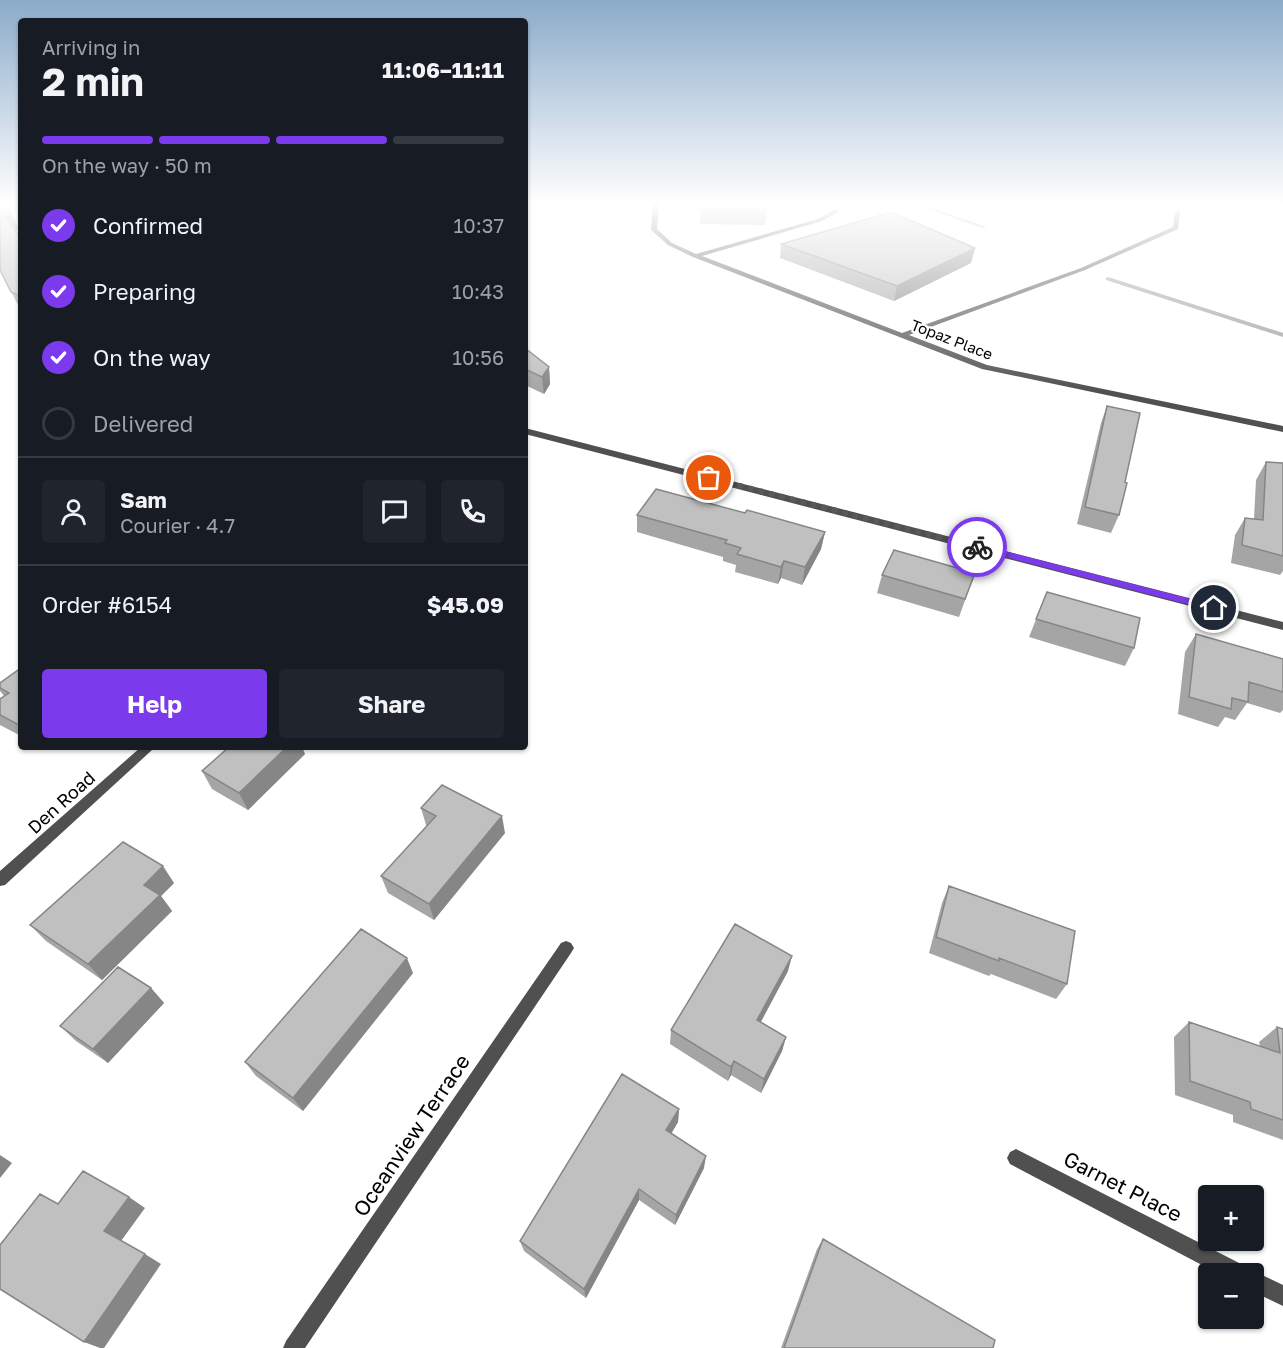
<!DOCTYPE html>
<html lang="en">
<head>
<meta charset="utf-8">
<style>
  :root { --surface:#171b24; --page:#20242c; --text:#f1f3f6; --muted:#9ea1a6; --line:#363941; --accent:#7c3aed }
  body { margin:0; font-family:"Golos Text",sans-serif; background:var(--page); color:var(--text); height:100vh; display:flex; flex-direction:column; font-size:22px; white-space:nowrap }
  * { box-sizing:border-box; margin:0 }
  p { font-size:20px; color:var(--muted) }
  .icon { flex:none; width:33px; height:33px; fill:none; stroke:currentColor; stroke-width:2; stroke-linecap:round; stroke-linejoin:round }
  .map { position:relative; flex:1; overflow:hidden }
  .drawer { position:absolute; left:18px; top:18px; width:510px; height:732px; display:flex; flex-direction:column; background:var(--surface); border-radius:6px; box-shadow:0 2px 4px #0004 }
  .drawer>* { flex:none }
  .controls { position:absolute; left:1198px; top:1185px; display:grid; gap:12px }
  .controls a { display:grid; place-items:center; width:66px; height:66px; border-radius:6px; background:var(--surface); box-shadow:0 2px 4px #0004; font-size:30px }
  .pin { position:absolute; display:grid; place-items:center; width:51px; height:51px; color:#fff; margin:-26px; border:3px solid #fff; border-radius:50%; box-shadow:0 2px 6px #0007 }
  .courier { position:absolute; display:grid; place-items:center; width:60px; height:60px; margin:-30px; border:4px solid #7c3aed; border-radius:50%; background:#fff; color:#222; box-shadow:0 2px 8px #0007 }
  .head em { font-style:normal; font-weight:700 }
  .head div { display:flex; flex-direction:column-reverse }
  .head { display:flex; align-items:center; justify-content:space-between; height:102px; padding:0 24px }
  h1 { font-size:39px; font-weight:700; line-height:45px }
  .bar { display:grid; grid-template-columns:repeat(4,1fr); gap:9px 6px; align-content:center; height:72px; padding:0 24px }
  .bar i { height:8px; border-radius:4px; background:var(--line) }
  .bar .active { background:var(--accent) }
  .bar p { grid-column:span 4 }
  .line { display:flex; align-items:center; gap:15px; padding:0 24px; border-top:2px solid var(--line) }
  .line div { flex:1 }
  .round { display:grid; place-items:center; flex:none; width:63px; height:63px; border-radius:6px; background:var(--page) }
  ol { padding:0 24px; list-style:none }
  li { display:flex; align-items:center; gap:18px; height:66px }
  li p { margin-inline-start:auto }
  li .icon { padding:6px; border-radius:50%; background:var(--accent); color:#fff; stroke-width:4 }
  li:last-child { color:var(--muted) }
  li i { width:33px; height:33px; border:3px solid var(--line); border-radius:50% }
  .primary-button { display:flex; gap:12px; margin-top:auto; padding:12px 24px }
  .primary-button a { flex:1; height:69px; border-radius:6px; background:var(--accent); color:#fff; font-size:24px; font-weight:700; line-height:69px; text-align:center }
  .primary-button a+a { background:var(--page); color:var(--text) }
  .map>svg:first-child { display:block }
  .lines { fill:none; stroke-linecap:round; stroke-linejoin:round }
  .stream { fill:#9e9e9e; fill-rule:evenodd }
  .minor { fill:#505050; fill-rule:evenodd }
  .wall { fill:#a5a5a5 }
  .shaded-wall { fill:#868686 }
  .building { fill:#c0c0c0; stroke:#868686; stroke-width:1.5 }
  .route { fill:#7c3aed }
  .done { stroke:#595959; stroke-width:6; stroke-dasharray:0 10.8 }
  .labels { text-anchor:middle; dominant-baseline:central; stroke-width:4.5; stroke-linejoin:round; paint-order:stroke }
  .far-street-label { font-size:15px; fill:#000; stroke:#fff }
  .street-label { font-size:18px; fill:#000; stroke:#fff }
  .near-street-label { font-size:21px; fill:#000; stroke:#fff }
</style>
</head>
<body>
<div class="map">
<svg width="1283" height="1348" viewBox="0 0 1283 1348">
  <rect width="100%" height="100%" fill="#fff"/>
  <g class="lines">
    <path class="stream" d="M 914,204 L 921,204 L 987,227 L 982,228 Z
      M 1108,277 L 1283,333 L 1283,337 L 1106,280 L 1106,278 Z"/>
    <path class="minor" d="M 653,204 L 659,204 L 657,229 L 672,243 L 696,254 L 818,219 L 834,210 L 838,210 L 838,212 L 822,221 L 702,256 L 902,333 L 1081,268 L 1173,227 L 1175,212 L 1180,211 L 1178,229 L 1085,270 L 909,335 L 987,365 L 1283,426 L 1283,432 L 982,369 L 693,257 L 668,245 L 651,230 Z
      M 525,428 L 1283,622 L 1283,630 L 525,434 Z
      M 141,747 L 151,747 L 152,750 L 5,885 L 0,886 L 0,871 Z
      M 566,941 L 571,943 L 574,948 L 571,953 L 305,1348 L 283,1348 L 286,1341 L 561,943 Z
      M 1016,1149 L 1247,1267 L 1249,1273 L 1254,1271 L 1283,1285 L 1283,1306 L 1254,1292 L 1254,1274 L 1219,1274 L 1010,1164 L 1007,1158 L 1010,1152 Z"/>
  </g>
  <path class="wall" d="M 701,204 L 766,212 L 765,225 L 700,224 Z
    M 12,215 L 19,229 L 15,230 L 21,238 L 21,308 L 19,307 L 0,270 Z
    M 781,244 L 975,248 L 971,263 L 894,301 L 780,258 Z
    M 525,348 L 549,367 L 550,384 L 544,394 L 525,385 Z
    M 1107,406 L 1125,482 L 1119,515 L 1111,533 L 1077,524 L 1101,423 Z
    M 1266,462 L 1283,463 L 1283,571 L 1280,575 L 1231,563 L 1235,535 L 1245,518 L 1254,519 L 1256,480 Z
    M 745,513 L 825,532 L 821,549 L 802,585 L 781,578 L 778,584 L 735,572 L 736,565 L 723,561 L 723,557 L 637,532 L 637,515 Z
    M 975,573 L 959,617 L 877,593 L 882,575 Z
    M 1047,592 L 1134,648 L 1125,666 L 1029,637 Z
    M 1196,634 L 1283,659 L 1283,710 L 1280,713 L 1247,703 L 1235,720 L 1225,717 L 1218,727 L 1178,714 L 1185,652 Z
    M 21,668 L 21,736 L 0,725 L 0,699 L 4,696 L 0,691 L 0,683 Z
    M 305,754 L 248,810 L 212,789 L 202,771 Z
    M 421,808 L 505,833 L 434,920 L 388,893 L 381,876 L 427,826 L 426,825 Z
    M 174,883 L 161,896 L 172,911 L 102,980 L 46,941 L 30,925 Z
    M 949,886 L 1067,984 L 1056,999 L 991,974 L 989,976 L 929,953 L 942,903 Z
    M 788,971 L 761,1022 L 786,1037 L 782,1051 L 761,1093 L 731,1075 L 728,1081 L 670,1044 L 671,1030 Z
    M 413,973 L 303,1111 L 256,1076 L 245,1062 Z
    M 151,988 L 164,1003 L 108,1063 L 76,1041 L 60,1026 Z
    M 1189,1022 L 1260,1046 L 1259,1042 L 1277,1027 L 1283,1029 L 1283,1140 L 1233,1122 L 1233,1115 L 1175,1095 L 1174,1037 Z
    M 679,1109 L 678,1122 L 671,1133 L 704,1168 L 675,1225 L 639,1200 L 586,1298 L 524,1251 L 520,1241 Z
    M 823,1239 L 993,1348 L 781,1348 L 817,1249 Z"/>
  <path class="shaded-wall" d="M 12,215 L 19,229 L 12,231 L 5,217 Z
    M 975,248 L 971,263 L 894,301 L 897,286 Z
    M 549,367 L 550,384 L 544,394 L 542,377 Z
    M 825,532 L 821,549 L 802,585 L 805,567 Z
    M 784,561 L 781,578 L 778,584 L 781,567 Z
    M 287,747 L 302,747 L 305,754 L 248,810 L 239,793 Z
    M 502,816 L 505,833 L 434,920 L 429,904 Z
    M 163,866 L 174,883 L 161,896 L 172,911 L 102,980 L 88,964 L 144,885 Z
    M 792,956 L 788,971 L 754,1034 L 757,1020 Z
    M 407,958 L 413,973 L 303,1111 L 293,1098 Z
    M 151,988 L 164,1003 L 108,1063 L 93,1049 Z
    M 786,1037 L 782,1051 L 761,1093 L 764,1079 Z
    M 734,1061 L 731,1075 L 728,1081 L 731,1067 Z
    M 679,1109 L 678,1122 L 666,1143 L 666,1130 Z
    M 0,1155 L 12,1163 L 0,1178 Z
    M 706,1156 L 704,1168 L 675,1225 L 676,1215 Z
    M 639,1189 L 639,1200 L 586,1298 L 584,1289 Z
    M 129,1197 L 145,1208 L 121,1241 L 104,1231 Z
    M 145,1254 L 161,1264 L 104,1348 L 100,1348 L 84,1342 Z"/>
  <path class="building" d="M 0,204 L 6,204 L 12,215 L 5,217 L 21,238 L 21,296 L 11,292 L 0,270 Z
    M 701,204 L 766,204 L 766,212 L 700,211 Z
    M 891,212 L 975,248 L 897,286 L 781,244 Z
    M 525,348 L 549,367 L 542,377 L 525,369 Z
    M 1107,406 L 1140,413 L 1125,482 L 1127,483 L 1119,515 L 1085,507 Z
    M 1266,462 L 1283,463 L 1283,556 L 1242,545 L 1245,518 L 1263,520 Z
    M 656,489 L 745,513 L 747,510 L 825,532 L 805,567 L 784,561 L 781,567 L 737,554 L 741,548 L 725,543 L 727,540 L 637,515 Z
    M 894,550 L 975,573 L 965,599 L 882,575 Z
    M 1047,592 L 1140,618 L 1134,648 L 1036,619 Z
    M 1196,634 L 1283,659 L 1283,692 L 1249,682 L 1248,702 L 1232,698 L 1231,709 L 1189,697 Z
    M 21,668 L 21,726 L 0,715 L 0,699 L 9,693 L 0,688 L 0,683 Z
    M 229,747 L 287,747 L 239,793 L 202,771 Z
    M 442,785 L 502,816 L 429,904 L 381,876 L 436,816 L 421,808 Z
    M 123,842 L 163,866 L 144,885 L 160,895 L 88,964 L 30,925 Z
    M 949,886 L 1075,931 L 1067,984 L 999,958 L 999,961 L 936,937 Z
    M 735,924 L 792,956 L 757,1020 L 786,1037 L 764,1079 L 734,1061 L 731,1067 L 671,1030 Z
    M 361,929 L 407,958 L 293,1098 L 245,1062 Z
    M 118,967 L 151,988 L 93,1049 L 60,1026 Z
    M 1189,1022 L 1280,1053 L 1277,1027 L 1283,1029 L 1283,1120 L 1251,1109 L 1250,1102 L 1190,1081 Z
    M 622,1074 L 679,1109 L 666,1130 L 706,1156 L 676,1215 L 639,1189 L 584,1289 L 520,1241 Z
    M 83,1171 L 129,1197 L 104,1231 L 145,1254 L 84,1342 L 0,1289 L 0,1245 L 40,1194 L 58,1204 Z
    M 823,1239 L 995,1340 L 993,1348 L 784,1348 Z"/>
  <linearGradient id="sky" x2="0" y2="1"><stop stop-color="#8aabca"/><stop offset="0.52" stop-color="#fff"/><stop offset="1" stop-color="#fff" stop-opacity="0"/></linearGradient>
  <rect width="1283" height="392" fill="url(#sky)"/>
  <path class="route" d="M 977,544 L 1214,605 L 1219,608 L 1214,611 L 974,549 L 973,547 Z"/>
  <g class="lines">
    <path class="done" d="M 709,478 L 977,547"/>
  </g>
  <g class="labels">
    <g class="far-street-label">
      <text transform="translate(952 339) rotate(21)">Topaz Place</text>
    </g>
    <g class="street-label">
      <text transform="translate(61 802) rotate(-42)">Den Road</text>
    </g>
    <g class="near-street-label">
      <text transform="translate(411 1135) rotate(-56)">Oceanview Terrace</text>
      <text transform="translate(1123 1186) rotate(27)">Garnet Place</text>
    </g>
  </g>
</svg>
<div class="controls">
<a>+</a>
<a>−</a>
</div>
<div class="pin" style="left:709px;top:478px;background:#ea580c"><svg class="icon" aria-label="bag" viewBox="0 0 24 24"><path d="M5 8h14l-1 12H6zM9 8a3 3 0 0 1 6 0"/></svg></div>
<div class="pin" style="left:1214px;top:608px;background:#1f2937"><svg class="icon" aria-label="home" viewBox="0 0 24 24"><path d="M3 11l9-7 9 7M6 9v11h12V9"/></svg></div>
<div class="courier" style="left:977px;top:547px"><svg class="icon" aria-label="bike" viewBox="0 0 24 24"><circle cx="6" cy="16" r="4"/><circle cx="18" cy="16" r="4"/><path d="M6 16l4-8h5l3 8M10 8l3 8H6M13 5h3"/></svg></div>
<section class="drawer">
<div class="head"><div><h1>2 min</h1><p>Arriving in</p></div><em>11:06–11:11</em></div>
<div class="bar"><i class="active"></i><i class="active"></i><i class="active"></i><i></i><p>On the way · 50 m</p></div>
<ol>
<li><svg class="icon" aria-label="check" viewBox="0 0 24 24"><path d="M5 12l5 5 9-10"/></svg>Confirmed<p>10:37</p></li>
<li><svg class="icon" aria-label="check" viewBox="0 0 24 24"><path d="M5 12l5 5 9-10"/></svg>Preparing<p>10:43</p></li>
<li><svg class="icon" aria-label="check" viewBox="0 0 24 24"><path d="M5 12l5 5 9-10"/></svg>On the way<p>10:56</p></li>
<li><i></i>Delivered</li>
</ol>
<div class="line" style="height:108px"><a class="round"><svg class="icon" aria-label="person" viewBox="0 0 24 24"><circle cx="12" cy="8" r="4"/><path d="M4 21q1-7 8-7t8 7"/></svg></a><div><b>Sam</b><p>Courier · 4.7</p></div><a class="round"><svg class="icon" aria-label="chat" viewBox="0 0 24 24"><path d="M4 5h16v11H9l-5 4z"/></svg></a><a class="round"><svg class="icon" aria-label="phone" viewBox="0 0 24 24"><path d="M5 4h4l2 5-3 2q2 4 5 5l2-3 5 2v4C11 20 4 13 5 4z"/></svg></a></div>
<div class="line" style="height:78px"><div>Order #6154</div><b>$45.09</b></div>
<div class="primary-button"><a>Help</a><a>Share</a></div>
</section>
</div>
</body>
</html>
